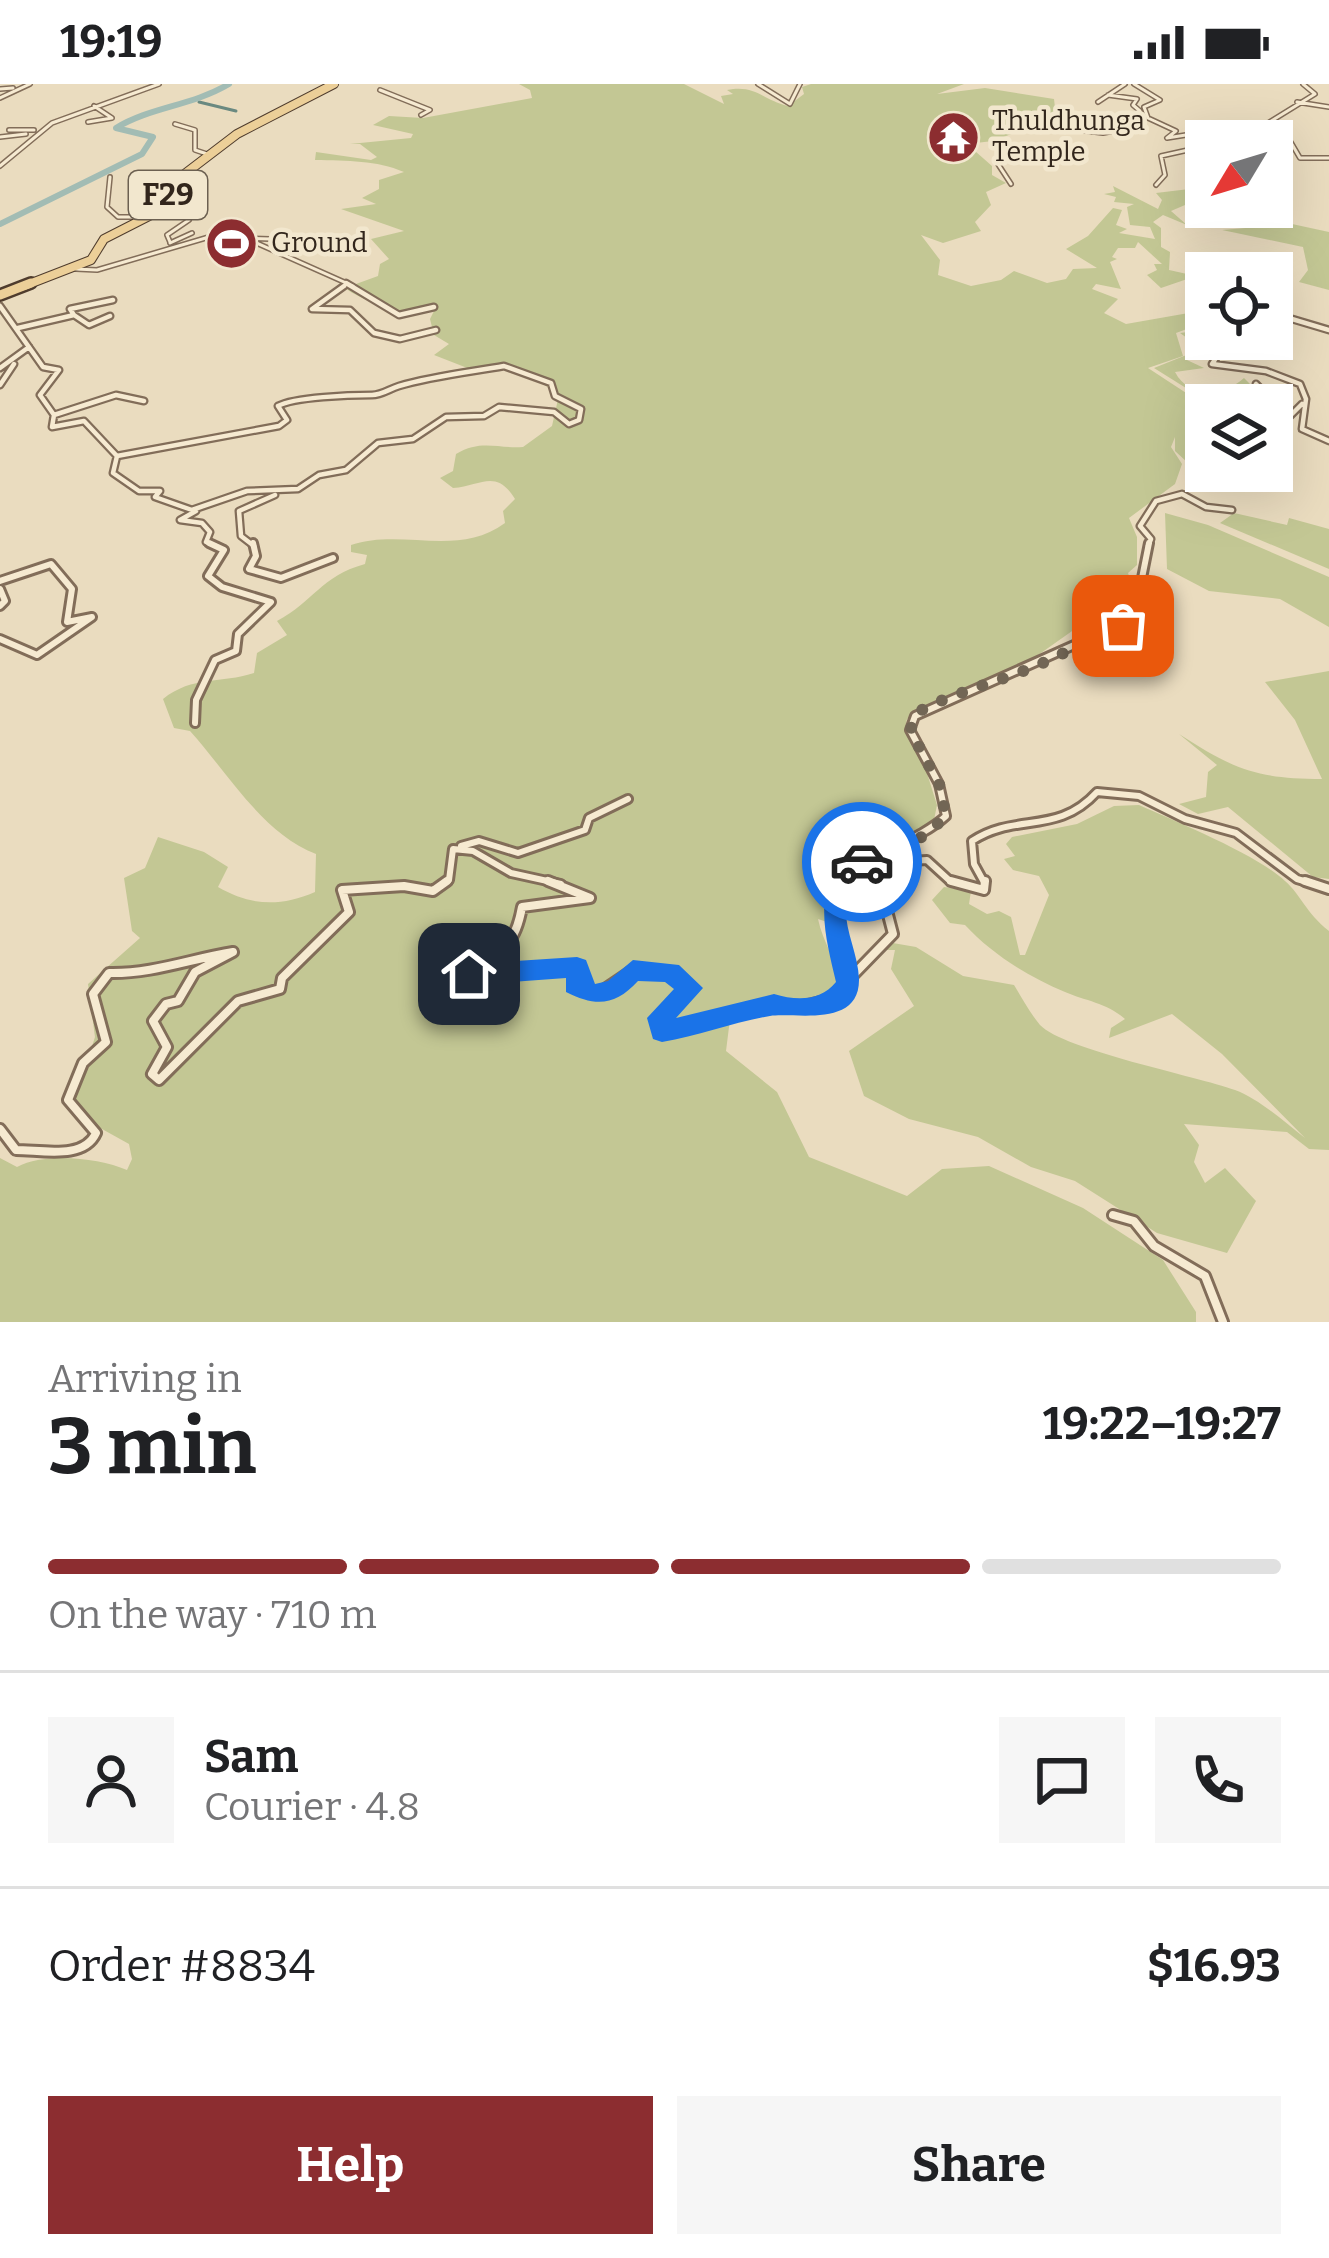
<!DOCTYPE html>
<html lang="en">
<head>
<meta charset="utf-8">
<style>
  :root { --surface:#fff; --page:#f6f6f6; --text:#202124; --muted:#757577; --line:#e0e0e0; --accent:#8c2d30 }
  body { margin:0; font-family:Bitter,serif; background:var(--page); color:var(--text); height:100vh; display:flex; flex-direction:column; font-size:45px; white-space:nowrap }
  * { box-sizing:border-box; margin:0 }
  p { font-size:39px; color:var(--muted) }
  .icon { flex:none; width:66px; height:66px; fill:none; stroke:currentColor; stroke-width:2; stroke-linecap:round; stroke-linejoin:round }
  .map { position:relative; height:1238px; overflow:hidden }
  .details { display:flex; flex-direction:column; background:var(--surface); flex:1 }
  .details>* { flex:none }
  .needle { width:78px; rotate:232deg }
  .controls { position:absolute; left:1185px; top:36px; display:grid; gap:24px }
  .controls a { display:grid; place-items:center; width:108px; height:108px; border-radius:0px; background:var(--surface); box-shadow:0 12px 48px #0002; font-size:60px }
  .pin { position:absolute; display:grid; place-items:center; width:102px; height:102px; color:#fff; margin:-51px; border-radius:24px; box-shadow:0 6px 18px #0006 }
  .courier { position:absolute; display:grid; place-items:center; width:120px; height:120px; margin:-60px; border:9px solid #1a73e8; border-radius:50%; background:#fff; color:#222; box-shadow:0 3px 15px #0007 }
  .headline em { font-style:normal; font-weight:700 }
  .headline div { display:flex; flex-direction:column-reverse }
  .headline { display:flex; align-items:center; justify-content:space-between; height:204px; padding:0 48px }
  h1 { font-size:78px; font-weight:700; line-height:90px }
  .bar { display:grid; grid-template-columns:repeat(4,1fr); gap:18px 12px; align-content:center; height:144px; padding:0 48px }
  .bar i { height:15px; border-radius:9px; background:var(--line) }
  .bar .active { background:var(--accent) }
  .bar p { grid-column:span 4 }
  .line { display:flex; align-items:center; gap:30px; padding:0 48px; border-top:3px solid var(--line) }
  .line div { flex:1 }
  .round { display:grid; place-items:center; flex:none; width:126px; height:126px; border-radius:0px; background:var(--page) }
  .button { display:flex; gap:24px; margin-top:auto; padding:24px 48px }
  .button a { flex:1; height:138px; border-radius:0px; background:var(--accent); color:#fff; font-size:48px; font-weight:700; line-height:138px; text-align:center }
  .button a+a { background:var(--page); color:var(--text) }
  .status { display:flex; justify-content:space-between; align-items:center; height:84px; padding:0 60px; background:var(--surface); direction:ltr }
  .status svg { height:33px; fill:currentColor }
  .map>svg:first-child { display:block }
  .green { fill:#c3c794 }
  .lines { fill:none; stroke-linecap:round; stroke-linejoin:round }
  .stream { stroke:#6a8980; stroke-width:3 }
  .river { stroke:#a2bcb4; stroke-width:6 }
  .street-far3-casing { stroke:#826d59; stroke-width:6 }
  .street-far2-casing { stroke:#826d59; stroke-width:9 }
  .street-far1-casing { stroke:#826d59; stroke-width:12 }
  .street-casing { stroke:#826d59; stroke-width:14 }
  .primary-far1-casing { stroke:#4f3c2d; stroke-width:10 }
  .primary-casing { stroke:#4f3c2d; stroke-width:14 }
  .street-far3 { stroke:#f6ead1; stroke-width:3 }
  .street-far2 { stroke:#f6ead1; stroke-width:4.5 }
  .street-far1 { stroke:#f6ead1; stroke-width:6 }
  .street { stroke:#f6ead1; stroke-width:8 }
  .primary-far1 { stroke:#eccf98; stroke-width:8 }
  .primary { stroke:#eccf98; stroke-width:9 }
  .route { fill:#1a73e8 }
  .done { stroke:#726655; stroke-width:12; stroke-dasharray:0 21.6 }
  .labels { text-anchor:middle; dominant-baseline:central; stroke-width:9; stroke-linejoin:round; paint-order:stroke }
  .far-poi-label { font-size:27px; fill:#32261c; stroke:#f2e7ce; text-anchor:start }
  .shield { fill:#f2e7ce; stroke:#6c6051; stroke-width:3 }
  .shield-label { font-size:30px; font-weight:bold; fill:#32261c }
</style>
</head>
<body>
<div class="status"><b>19:19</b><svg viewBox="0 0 49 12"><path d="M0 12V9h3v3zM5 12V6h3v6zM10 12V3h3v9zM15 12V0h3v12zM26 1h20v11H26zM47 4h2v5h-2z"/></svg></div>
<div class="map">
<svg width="1329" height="1238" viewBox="0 0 1329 1238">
  <rect width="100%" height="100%" fill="#eadcbf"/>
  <path class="green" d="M 519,0 L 684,0 L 724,20 L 721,12 L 733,10 L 727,6 C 755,0 763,16 788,22 L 804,10 L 802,3 L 811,0 L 964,0 L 937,10 L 985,4 L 1054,15 L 1056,33 L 993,57 L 967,60 L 992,82 L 992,91 L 1006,99 L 986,108 L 991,121 L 975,138 L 981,147 L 943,159 L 921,151 L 940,176 L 938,191 L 971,202 L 1001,196 L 1014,187 L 1047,199 L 1066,195 L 1073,185 L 1097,184 L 1066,165 L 1088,152 L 1113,124 L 1122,126 L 1116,141 L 1127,145 L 1119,149 L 1155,155 L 1150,143 L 1130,141 L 1127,123 L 1134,120 L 1114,118 L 1116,113 L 1104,110 L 1115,108 L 1113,102 L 1158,125 L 1162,116 L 1156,109 L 1206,103 L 1206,112 L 1171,127 L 1187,141 L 1163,131 L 1153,138 L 1161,144 L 1161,163 L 1170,168 L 1169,186 L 1196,192 L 1161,204 L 1147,191 L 1157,186 L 1154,180 L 1162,180 L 1138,158 L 1135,164 L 1118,164 L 1112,173 L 1117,175 L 1110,178 L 1121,205 L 1096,200 L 1092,205 L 1118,215 L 1104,229 L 1126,240 L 1200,227 L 1197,218 L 1206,213 L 1206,255 L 1235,255 L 1241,263 L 1188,254 L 1195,268 L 1187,276 L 1204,284 L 1175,288 C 1189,315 1223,313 1244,294 L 1252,302 L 1250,308 L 1210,319 L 1154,284 L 1189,270 L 1187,254 L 1180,249 L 1195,247 L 1203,239 L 1176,249 L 1183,272 L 1148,284 L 1206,322 L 1206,368 L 1188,379 L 1175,367 L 1175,353 L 1171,363 L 1182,380 L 1175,400 L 1129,434 L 1137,453 L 1137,481 L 1128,489 L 1138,518 L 1133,533 L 1118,542 L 1082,540 L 1024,581 L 967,603 L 907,635 L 905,645 L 921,670 L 937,721 L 934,736 L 871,777 L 864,769 C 837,791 822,800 830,839 L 818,835 C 823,859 836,875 842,901 L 821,923 L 756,919 L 730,935 L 726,967 L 777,1008 L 809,1073 L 907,1112 L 942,1085 L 989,1082 L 1083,1124 L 1163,1176 L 1196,1228 L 1196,1238 L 0,1238 L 0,1074 L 17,1083 C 46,1068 98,1074 127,1086 L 132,1075 L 129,1060 L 84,1035 L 73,1022 L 95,953 L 88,900 L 140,854 L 132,847 L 124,794 L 145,784 L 158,753 L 204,768 L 228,783 L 218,803 C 251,822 280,823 315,808 L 316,770 C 262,749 228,689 190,647 L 174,644 L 163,615 C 193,591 221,600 254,589 L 257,569 L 287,551 L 277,537 C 313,518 321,492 365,480 L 367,471 L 351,468 L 351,461 C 402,444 458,474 505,439 L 503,427 L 515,415 C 496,384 481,402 453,404 L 440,394 L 453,387 L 456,370 C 481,355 498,365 523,363 L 552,342 L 559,311 L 517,282 L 475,287 L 434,271 L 449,260 L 434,251 L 430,235 L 434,227 L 397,233 C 380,219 363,217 345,204 L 378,192 L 380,180 L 389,175 L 371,155 L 404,147 L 341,125 L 376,120 L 362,114 L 379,105 L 379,96 L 404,88 C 376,76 348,77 315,76 L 316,68 L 371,76 L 377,73 L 360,60 L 350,60 L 411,54 L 413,50 L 373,41 L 389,32 L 423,34 L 532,14 L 530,6 Z
    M 1292,140 L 1329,148 L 1329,206 L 1299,198 L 1308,186 L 1303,163 L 1222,146 Z
    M 1165,429 L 1208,441 L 1329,493 L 1329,543 L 1280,515 L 1209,507 L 1167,485 Z
    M 1234,429 L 1287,441 L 1289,434 L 1329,445 L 1329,485 L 1220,439 Z
    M 1329,587 L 1329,795 L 1313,793 L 1228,723 L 1198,730 L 1179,720 L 1206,713 L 1208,688 L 1217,681 L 1179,650 C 1233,685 1257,695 1322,695 L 1295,636 L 1265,598 Z
    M 1139,721 C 1177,738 1256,770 1285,797 C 1302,812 1305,828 1329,847 L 1329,1066 L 1309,1065 L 1287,1048 L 1184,1040 L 1199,1061 L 1194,1078 L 1205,1099 L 1225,1084 L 1256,1117 L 1227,1169 L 1157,1149 L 1075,1097 L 1031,1083 L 978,1053 L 909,1035 L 864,1012 L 849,967 L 914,922 L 891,885 L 895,866 L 881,866 L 887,858 L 916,863 L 963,892 L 1014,901 C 1022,914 1030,929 1040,941 C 1064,966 1196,992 1235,1006 C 1259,1015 1285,1038 1305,1054 L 1222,970 L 1172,930 L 1109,954 L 1111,944 L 1125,935 C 1107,919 1086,917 1065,908 C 1027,892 992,870 965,841 L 950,839 L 932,816 L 944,803 L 971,807 L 969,820 L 987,830 L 999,827 L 1011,833 L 1020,871 L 1025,871 L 1049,811 L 1039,792 L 1013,786 L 1004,775 L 1015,772 L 1006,760 L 1012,753 L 1077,740 L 1114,722 Z"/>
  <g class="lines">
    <path class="stream" d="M 199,18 L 236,27"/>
    <path class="river" d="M 0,140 L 142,70 L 153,53 L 116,44 C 150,23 192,22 229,0"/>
    <defs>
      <path id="street-far3" d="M 758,0 L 790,20 L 800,0
        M 1134,0 L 1160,16 L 1144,23 L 1148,34 L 1176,47 L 1167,54 L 1236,43
        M 0,5 L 13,4
        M 380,6 L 430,26 L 421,31
        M 0,14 L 30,0
        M 1098,18 L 1125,0
        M 1297,18 L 1329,23
        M 88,38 L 112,34 L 94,22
        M 175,40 L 195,46 L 195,66 L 210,71
        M 1030,40 L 1103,49 L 1135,43 L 1126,35 L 1140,27 L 1133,21 L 1137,15 L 1108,11
        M 1265,41 L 1286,50 L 1300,74 L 1329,74
        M 9,46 L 34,46
        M 0,53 L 26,50
        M 1210,57 L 1226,45
        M 1261,57 L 1236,43 L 1268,39 L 1315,10 L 1303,0
        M 999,59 L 1018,70 L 996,77 L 1011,100
        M 0,82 L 52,39 L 159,0
        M 110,93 L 107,123 L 118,133 L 142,133
        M 1272,100 L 1285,101 L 1285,107
        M 1156,101 L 1165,91 L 1161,72 L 1206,62
        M 252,157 L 353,202
        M 170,158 L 167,151 L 189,136
        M 170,159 L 192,149
        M 76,185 L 97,186 L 209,153 L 303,156"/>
      <path id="street-far2" d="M 346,199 L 399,231 L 434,223
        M 344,202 L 312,225 L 350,226 L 374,249 L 400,255 L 436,246
        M 0,222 L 43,283 L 59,286 L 40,311 L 54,331 L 52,343 L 84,337 L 116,371
        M 1272,229 L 1329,246
        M 74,231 L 70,225 L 113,216
        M 18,244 L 74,231 L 89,241 L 110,232
        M 1206,253 L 1220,268 L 1212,280 L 1266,287 L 1300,300 L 1306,315 L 1302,345 L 1329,357
        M 504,282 L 551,299 L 555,312 L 581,325 L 579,336 L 569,340 L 554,328 L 499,323 L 484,332 L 446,333 L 413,355 L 378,359 L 346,386 L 319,391 L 298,405 L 247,407 L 192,426 L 155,413 L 160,407 L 139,407 L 113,389 L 117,372 L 279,342 L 287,336 L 278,322 C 294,313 351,311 372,311 C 382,311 389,305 399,302 C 432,292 470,288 504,282 Z
        M 0,284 L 29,263
        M 1256,300 L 1271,315 L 1272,330
        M 0,301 L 14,280
        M 54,331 L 116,311 L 144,317
        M 1272,334 L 1283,339 L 1302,320
        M 196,427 L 180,436 L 202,439 L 210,448 L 206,458 L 216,462
        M 254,462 L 241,452 L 239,427 L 275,411
        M 1148,462 L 1151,455 L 1140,442 L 1156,417 L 1182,410 L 1206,423 L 1232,426"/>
      <path id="street-far1" d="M 253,459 L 256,472 L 249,485 L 281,494 L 333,474
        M 0,497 L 51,480 L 72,505 L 67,538 L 92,533 L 37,571 L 0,555
        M 0,505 L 5,517 L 0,522
        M 195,639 L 196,616 L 215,576 L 236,567 L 238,550 L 271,518 L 222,503 L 208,492 L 224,466 L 209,459
        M 461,762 L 479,757 L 518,769 L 585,746 L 589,734 L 628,715
        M 443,800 L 449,796 L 453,765 L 473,767 L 511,789 L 561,800
        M 841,800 C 854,775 917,759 946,732 L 939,700 L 910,646 L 915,632 L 1083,557 L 1097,540 L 1133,539 L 1149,459
        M 900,800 L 911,777 L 927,776 L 950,797 L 963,800
        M 985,800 L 974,780 L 972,757 C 1016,728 1057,752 1097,708 L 1139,712 L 1185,735 L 1236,749 L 1297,795 L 1314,800"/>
      <path id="street" d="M 548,797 L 590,814 L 522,823 C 514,867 501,864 463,880 L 463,890 L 577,883 L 584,894 L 574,901 L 599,909 L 633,886 L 670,888 L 691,904 L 659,934 L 662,947 L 774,920 L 795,924 L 829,916 L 893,850 L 887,827 L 901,797
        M 842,797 L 835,836 L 848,898
        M 951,797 L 984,806 L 985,797
        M 1305,797 L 1329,805
        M 0,1045 L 16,1066 C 42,1066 84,1076 96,1049 L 68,1016 L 83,979 L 106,958 L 93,910 L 109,889 C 152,890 190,875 233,868 L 195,888 L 178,917 L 166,920 L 153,937 L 167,963 L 152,990 L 159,996 L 238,917 L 280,905 L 282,894 L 349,828 L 342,806 L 404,802 L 433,807 L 447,797
        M 1113,1131 L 1134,1137 L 1154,1162 L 1205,1192 L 1223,1238"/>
      <path id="primary-far1" d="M 24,202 L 91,176 L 104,155 L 157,128 L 178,95 L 237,50 L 334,0"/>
      <path id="primary" d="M 0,211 L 31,199"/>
    </defs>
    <use href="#street-far3" class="street-far3-casing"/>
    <use href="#street-far2" class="street-far2-casing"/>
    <use href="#street-far1" class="street-far1-casing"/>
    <use href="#street" class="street-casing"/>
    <use href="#primary-far1" class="primary-far1-casing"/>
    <use href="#primary" class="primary-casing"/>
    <use href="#street-far3" class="street-far3"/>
    <use href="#street-far2" class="street-far2"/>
    <use href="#street-far1" class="street-far1"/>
    <use href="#street" class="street"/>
    <use href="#primary-far1" class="primary-far1"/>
    <use href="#primary" class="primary"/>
  </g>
  <path class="route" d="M 862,770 L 872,778 C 865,788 853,792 849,805 C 838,837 858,864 859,895 C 860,945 794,928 770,932 C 734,938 699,952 662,958 L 653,955 L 647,934 L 674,905 L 665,898 L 638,897 C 615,922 596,923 566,908 L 566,894 L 469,901 L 457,890 L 469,880 L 577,873 L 586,876 L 595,900 L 608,897 L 633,876 L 679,881 L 703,904 L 676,934 L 774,910 C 797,917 821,917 836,898 C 826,854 806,790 862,770 Z"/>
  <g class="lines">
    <path class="done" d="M 862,778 C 890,778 926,752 946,732 L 939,700 L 910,646 L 920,627 C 964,601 1072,583 1097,540 L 1123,542"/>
  </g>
  <defs>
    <symbol id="temple-disc" viewBox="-11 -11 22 22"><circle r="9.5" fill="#8c2d30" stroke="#f2e7ce"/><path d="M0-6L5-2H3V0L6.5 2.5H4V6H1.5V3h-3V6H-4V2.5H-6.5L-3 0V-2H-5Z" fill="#fff"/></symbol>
    <symbol id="stadium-disc" viewBox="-11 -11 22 22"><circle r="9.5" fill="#8c2d30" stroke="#f2e7ce"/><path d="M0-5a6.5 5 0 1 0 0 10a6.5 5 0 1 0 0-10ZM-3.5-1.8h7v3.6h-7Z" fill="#fff"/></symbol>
  </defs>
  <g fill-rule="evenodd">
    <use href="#temple-disc" x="924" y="24" width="59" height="59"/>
    <use href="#stadium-disc" x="202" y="130" width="59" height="59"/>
  </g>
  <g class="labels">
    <g class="far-poi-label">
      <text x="992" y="37">Thuldhunga<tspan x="992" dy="31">Temple</tspan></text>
      <text x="271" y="159">Ground</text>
    </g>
    <rect class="shield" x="129" y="87" width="78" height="48" rx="9"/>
    <g class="shield-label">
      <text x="168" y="111">F29</text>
    </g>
  </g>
</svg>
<div class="controls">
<a><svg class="needle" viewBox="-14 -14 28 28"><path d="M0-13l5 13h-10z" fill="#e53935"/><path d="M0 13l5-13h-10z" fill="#757577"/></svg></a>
<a><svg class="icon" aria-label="locate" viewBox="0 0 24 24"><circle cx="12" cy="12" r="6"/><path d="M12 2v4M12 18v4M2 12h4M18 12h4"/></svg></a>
<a><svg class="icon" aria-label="layers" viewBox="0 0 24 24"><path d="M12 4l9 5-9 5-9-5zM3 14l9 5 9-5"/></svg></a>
</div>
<div class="pin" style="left:1123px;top:542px;background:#ea580c"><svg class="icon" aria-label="bag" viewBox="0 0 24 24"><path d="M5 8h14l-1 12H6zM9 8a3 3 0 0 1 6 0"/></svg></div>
<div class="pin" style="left:469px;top:890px;background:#1f2937"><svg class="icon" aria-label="home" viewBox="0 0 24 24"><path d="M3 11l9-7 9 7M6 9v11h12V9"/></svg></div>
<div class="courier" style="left:862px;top:778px"><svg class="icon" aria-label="car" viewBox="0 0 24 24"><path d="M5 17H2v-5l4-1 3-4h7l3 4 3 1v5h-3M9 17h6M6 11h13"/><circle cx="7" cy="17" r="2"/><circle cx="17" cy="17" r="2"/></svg></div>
</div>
<section class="details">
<div class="headline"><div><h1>3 min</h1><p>Arriving in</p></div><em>19:22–19:27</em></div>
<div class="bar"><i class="active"></i><i class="active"></i><i class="active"></i><i></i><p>On the way · 710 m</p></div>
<div class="line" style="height:216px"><a class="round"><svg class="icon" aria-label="person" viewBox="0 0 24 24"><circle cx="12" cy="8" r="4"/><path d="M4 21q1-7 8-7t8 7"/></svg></a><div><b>Sam</b><p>Courier · 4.8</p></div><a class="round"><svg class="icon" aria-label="chat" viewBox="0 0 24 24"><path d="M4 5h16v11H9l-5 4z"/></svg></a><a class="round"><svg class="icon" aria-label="phone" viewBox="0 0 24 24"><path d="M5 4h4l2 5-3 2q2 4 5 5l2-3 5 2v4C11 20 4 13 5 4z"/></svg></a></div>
<div class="line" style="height:156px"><div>Order #8834</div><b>$16.93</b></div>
<div class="button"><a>Help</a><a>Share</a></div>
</section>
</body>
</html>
